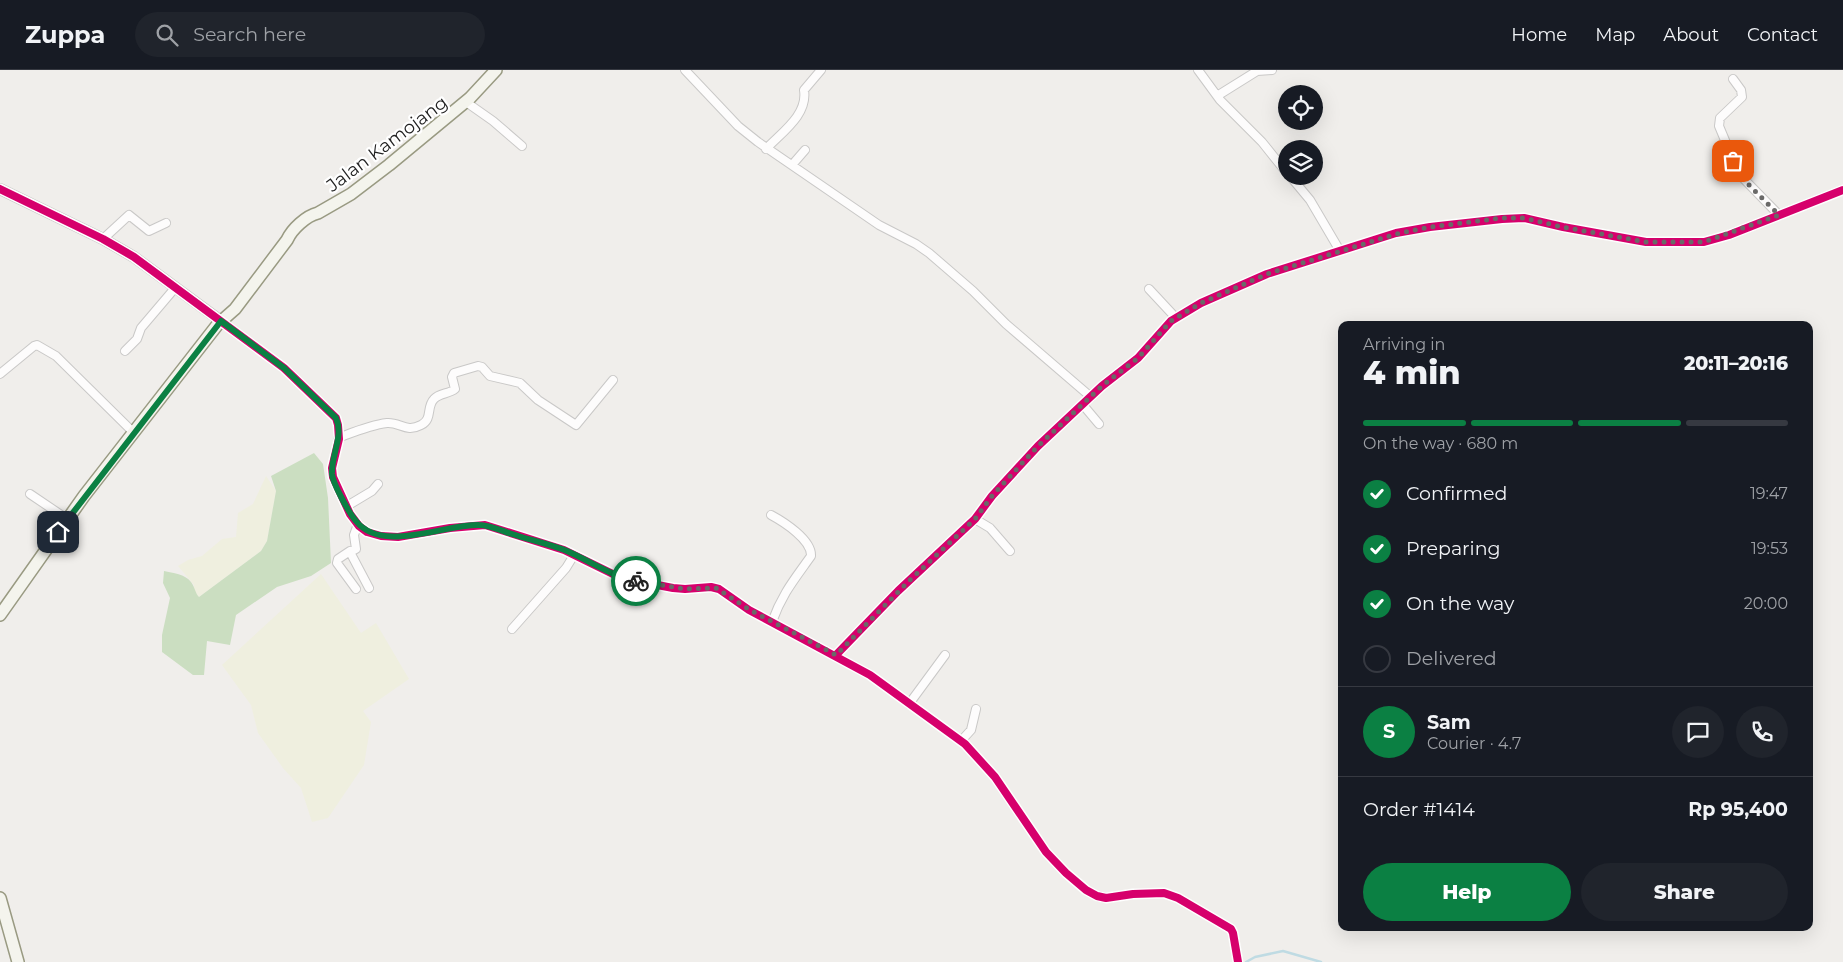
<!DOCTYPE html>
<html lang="en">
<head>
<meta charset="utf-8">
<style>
  :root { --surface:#171b24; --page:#20242c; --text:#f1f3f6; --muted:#9ea1a6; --line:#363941; --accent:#0b8043 }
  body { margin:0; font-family:Montserrat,sans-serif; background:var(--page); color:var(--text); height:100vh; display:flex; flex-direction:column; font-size:19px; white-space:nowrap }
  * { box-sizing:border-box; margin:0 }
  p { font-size:16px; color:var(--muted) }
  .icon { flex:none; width:28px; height:28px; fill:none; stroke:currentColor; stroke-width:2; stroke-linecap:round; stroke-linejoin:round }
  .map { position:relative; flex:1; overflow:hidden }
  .side { position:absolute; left:1338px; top:251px; width:475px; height:610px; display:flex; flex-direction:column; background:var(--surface); border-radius:10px; box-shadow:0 5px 20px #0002 }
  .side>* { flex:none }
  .buttons { position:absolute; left:1278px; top:15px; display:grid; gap:10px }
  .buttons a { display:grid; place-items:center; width:45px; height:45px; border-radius:50%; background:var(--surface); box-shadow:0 5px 20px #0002; font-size:25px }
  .pin { position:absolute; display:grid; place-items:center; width:42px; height:42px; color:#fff; margin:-21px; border-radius:10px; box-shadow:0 2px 8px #0006 }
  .courier { position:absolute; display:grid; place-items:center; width:50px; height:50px; margin:-25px; border:4px solid #0b8043; border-radius:50%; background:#fff; color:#222; box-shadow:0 1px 6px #0007 }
  .headline em { font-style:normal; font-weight:800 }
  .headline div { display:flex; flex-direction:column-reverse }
  .headline { display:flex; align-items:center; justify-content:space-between; height:85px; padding:0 25px }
  h1 { font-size:32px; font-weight:800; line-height:38px }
  .bar { display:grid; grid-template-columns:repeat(4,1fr); gap:8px 5px; align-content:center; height:60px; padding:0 25px }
  .bar i { height:6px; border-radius:4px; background:var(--line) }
  .bar .active { background:var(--accent) }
  .bar p { grid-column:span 4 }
  .line { display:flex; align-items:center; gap:12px; padding:0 25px; border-top:1px solid var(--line) }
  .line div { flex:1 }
  .round { display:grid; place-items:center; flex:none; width:52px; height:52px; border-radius:26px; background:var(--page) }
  ol { padding:0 25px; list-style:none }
  li { display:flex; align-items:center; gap:15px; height:55px }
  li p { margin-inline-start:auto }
  li .icon { padding:5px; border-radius:50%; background:var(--accent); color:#fff; stroke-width:4 }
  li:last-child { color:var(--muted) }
  li i { width:28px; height:28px; border:2px solid var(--line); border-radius:50% }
  .primary-button { display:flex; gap:10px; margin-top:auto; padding:10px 25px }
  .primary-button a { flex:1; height:58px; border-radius:30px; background:var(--accent); color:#fff; font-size:20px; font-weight:800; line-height:58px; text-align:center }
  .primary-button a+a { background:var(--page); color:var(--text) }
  header { display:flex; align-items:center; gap:30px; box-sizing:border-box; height:70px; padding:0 25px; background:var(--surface); border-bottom:1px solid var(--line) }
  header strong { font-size:24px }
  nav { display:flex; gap:28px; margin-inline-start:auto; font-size:18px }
  .search { width:350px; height:45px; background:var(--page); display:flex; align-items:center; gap:12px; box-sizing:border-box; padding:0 18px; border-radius:28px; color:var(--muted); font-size:19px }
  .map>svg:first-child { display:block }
  .farmland { fill:#efefdf }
  .forest { fill:#cbdec1 }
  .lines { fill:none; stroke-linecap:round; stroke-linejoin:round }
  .stream { stroke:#bfdbe3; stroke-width:2.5 }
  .minor-casing { stroke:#c9c8c7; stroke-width:10 }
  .tertiary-casing { stroke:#c9c8c7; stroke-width:12 }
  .secondary-casing { stroke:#999a82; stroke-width:14 }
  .minor { stroke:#fdfcfc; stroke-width:8 }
  .tertiary { stroke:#fdfcfc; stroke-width:10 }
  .secondary { stroke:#f4f4ed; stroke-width:11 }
  .cycleway-casing { stroke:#fff; stroke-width:11 }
  .cycleway { stroke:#d6006c; stroke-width:8 }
  .done { stroke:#6a6968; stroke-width:5; stroke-dasharray:0 9 }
  .route { stroke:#0b8043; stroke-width:6 }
  .labels { text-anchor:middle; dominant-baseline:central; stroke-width:4.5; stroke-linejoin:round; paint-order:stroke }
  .street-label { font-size:18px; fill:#222; stroke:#fff }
</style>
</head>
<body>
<header>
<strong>Zuppa</strong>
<div class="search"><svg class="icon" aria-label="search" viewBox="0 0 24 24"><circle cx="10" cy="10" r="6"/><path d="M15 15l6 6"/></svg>Search here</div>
<nav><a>Home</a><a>Map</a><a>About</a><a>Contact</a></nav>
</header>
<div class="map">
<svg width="1843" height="892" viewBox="0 0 1843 892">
  <rect width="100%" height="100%" fill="#f0eeeb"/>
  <path class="farmland" d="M 266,406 L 276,421 L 267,471 L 261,481 L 199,527 L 194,523 L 194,515 L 178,496 L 188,490 L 202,486 L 222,469 L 236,467 L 238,443 L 253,434 Z
    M 321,504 L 361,563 L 376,553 L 409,609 L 363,641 L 371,652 L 364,695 L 328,748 L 312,752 L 301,718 L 283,698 L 258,663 L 251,635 L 222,595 Z"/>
  <path class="forest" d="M 314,383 L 323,394 L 328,428 L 331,493 L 311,506 L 277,517 L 236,545 L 230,575 L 207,571 L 204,605 L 193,605 L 162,582 L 162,565 L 170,528 L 163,513 L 164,501 C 173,503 185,504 191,512 C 195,517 195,523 199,527 L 261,481 L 267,471 L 276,421 L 271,406 Z"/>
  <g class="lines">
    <path class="stream" d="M 1246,892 L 1255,887 L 1283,881 L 1321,892"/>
    <defs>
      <path id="minor" d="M 685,0 L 738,56 L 758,72 L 879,155 L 916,174 L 929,183 L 973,221 L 1006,254 L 1091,327
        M 1198,0 L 1220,30 L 1262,72 L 1286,102
        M 1733,9 L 1741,20 L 1742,27 L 1720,48 L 1719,56 L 1739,104 L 1779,145
        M 1217,26 L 1257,1 L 1272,0
        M 466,32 L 493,51 L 522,76
        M 766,79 C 782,62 808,45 804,20 L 821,0
        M 792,95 L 805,80
        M 1290,106 L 1310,130 L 1340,181
        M 103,169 L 129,145 L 149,161 L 166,153
        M 1149,219 L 1176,248
        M 221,251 L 290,303 L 336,348 L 338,355 L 339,369 L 332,398 L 333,407 L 350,444 L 359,456 L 367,462 L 381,466 L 398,467 L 450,458 L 485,455 L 564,480 L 621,508 L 673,518 L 685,519 L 711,517 L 719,519 L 749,540 L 870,605 L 965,674 L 995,707 L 1046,782 L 1066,803 L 1086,820 L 1097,826 L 1106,828 L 1133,824 L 1164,823 L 1178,828 L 1231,859 L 1233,863 L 1238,892
        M 125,281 L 137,269 L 141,258 L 175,218
        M 0,304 L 34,276 L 37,275 L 56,286 L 134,363
        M 1083,335 L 1099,354
        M 338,368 C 354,362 370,355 387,353 C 400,352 406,363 421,355 C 433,349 426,337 434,329 C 439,323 449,324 455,319 L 452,307 L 454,303 L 478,296 L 482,297 L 490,306 L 520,313 L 538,330 L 576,355 L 613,310
        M 30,424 L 67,449
        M 347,436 L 372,421 L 378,414
        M 771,445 C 784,452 812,470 811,486 C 794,510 782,524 772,552
        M 975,449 L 990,458 L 1010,481
        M 358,454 L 354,465 L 356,479 L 350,482 L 369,518
        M 350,481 L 338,489 L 337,493 L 356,519
        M 512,559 L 566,498 L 574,485
        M 836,585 L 898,521 L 975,449 L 992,426 L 1038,376 L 1102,316 L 1138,288 L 1171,251 L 1201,233 L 1267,204 L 1396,163 L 1430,157 L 1502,149 L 1524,148 L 1563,157 L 1646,172 L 1704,172 L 1729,165 L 1843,120
        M 909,634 L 945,585
        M 961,671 L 971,660 L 976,639"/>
      <path id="tertiary" d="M 0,119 L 103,169 L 134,187 L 221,251"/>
      <path id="secondary" d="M 0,545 L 84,426 L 218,254 L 235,239 L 287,170 C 292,159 306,146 318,143 L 351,124 L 389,95 L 470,28 L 496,0
        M 0,828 L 18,892"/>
    </defs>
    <use href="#minor" class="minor-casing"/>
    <use href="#tertiary" class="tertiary-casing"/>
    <use href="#secondary" class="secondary-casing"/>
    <use href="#minor" class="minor"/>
    <use href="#tertiary" class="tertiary"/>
    <use href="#secondary" class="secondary"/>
    <defs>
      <path id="cycleway" d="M 0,119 L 103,169 L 134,187 L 284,298 L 336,348 L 338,355 L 339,369 L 332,398 L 333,407 L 350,444 L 359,456 L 367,462 L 381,466 L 398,467 L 450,458 L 485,455 L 564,480 L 621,508 L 673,518 L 685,519 L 711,517 L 719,519 L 749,540 L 870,605 L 965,674 L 995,707 L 1046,782 L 1066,803 L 1086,820 L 1097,826 L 1106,828 L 1133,824 L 1164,823 L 1178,828 L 1231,859 L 1233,863 L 1238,892
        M 836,585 L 898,521 L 975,449 L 992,426 L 1038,376 L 1102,316 L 1138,288 L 1171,251 L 1201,233 L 1267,204 L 1396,163 L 1430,157 L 1502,149 L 1524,148 L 1563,157 L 1646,172 L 1704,172 L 1729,165 L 1843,120"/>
    </defs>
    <use href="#cycleway" class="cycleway-casing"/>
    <use href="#cycleway" class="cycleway"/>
  </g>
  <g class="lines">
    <path class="done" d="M 636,511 L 685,519 L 716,518 L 750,540 L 836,585 L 910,510 L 975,449 L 992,426 L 1038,376 L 1102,316 L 1138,288 L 1171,251 L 1201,233 L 1267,204 L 1396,164 L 1430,157 L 1502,148 L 1524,148 L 1562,157 L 1646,172 L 1704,172 L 1779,145 L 1744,110 L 1733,91"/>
    <path class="route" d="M 58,462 L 221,251 L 284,298 L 336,348 C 344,366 331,385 332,404 C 333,414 349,443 356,451 C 382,484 444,454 479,455 C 490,455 502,461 512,464 C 530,470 549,474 567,481 C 590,491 611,506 636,511"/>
  </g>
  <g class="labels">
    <g class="street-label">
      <text transform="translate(387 74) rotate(-37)">Jalan Kamojang</text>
    </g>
  </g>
</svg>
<div class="buttons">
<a><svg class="icon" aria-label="locate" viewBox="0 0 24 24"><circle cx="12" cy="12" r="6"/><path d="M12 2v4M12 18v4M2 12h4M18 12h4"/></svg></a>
<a><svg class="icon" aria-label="layers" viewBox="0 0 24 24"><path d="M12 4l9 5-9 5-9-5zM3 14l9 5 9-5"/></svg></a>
</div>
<div class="pin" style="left:1733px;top:91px;background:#ea580c"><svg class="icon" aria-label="bag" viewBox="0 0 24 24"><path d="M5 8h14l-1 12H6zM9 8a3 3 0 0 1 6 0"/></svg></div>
<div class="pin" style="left:58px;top:462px;background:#1f2937"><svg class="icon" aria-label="home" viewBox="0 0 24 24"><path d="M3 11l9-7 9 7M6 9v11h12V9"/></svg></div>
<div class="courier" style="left:636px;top:511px"><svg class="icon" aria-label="bike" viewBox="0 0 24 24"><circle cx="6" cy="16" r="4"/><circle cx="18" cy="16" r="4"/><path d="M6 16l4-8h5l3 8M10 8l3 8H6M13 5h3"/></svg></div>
<section class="side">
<div class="headline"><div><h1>4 min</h1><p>Arriving in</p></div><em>20:11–20:16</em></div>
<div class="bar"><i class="active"></i><i class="active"></i><i class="active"></i><i></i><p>On the way · 680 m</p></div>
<ol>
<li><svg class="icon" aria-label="check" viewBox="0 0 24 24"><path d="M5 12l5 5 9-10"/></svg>Confirmed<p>19:47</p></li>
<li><svg class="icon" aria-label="check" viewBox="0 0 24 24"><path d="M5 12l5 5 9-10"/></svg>Preparing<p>19:53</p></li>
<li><svg class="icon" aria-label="check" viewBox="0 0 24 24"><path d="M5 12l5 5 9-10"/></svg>On the way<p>20:00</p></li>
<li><i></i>Delivered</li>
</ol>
<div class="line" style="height:90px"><b class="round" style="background:var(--accent);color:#fff">S</b><div><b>Sam</b><p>Courier · 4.7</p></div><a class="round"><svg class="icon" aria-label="chat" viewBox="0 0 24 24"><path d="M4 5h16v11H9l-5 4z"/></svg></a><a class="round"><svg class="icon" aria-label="phone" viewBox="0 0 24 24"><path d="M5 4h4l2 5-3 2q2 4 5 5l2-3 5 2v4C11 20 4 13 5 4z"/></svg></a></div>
<div class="line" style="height:65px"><div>Order #1414</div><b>Rp 95,400</b></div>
<div class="primary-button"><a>Help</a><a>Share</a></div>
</section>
</div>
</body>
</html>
